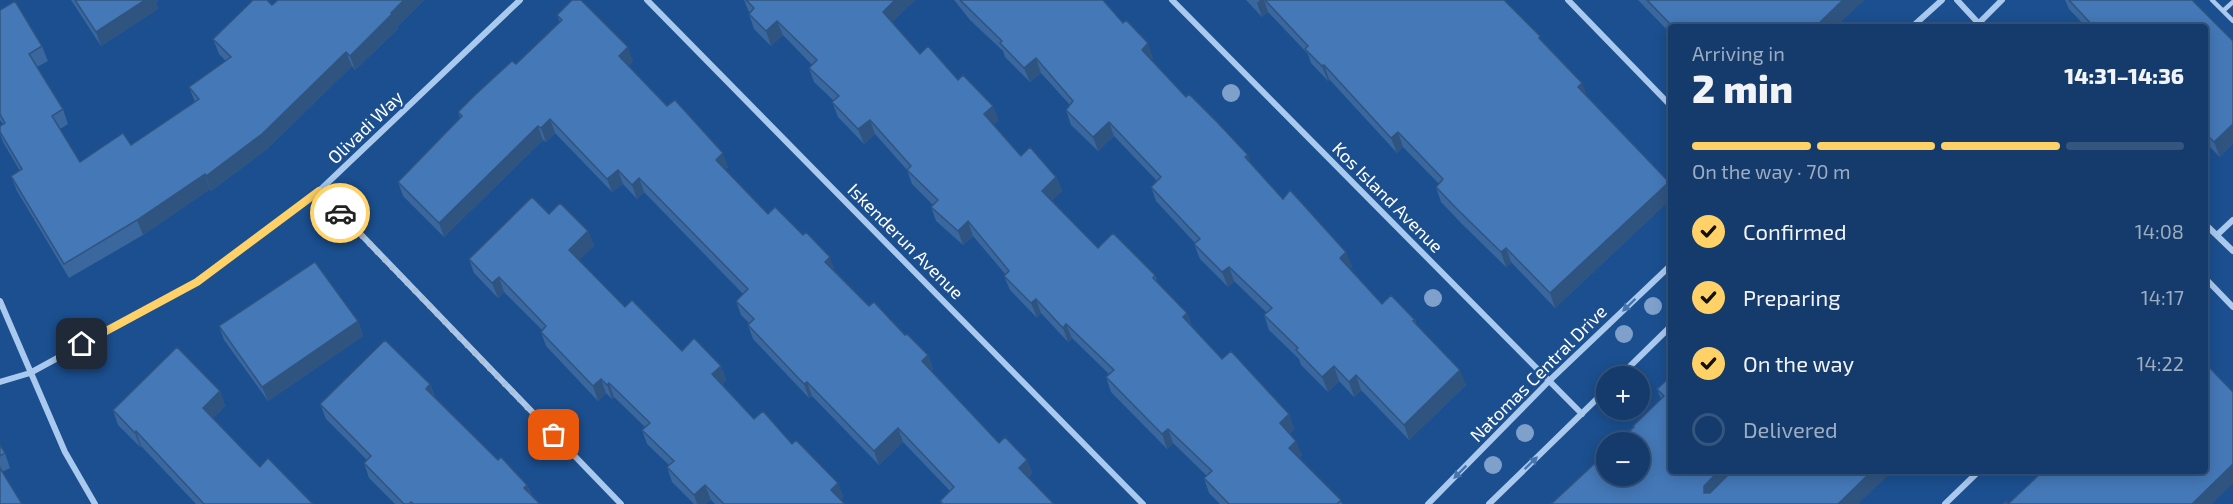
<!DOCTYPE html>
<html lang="en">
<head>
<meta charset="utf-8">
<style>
  :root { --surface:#143b6b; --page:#214673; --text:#f1f3f6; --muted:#9dadc1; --line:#33557e; --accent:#ffd166 }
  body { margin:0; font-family:"Exo 2",sans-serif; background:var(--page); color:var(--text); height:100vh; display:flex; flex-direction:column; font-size:22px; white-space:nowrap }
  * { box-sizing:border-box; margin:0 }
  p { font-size:20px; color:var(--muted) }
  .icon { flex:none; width:33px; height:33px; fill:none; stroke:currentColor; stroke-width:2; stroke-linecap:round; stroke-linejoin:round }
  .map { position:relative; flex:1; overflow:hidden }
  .side { position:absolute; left:1668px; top:24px; width:540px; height:450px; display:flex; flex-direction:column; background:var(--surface); border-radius:6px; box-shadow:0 3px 15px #0003,0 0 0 2px var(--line) }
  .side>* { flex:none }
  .fabs { position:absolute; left:1596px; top:366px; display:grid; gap:12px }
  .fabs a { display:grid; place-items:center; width:54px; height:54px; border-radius:50%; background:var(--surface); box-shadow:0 3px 15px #0003,0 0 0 2px var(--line); font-size:30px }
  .pin { position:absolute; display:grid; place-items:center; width:51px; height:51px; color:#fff; margin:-26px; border-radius:12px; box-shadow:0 3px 9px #0006 }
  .courier { position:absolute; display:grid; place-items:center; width:60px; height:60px; margin:-30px; border:4px solid #ffd166; border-radius:50%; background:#fff; color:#222; box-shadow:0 2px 8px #0007 }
  .head em { font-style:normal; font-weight:800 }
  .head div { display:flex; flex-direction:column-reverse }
  .head { display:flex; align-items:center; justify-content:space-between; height:102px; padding:0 24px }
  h1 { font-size:39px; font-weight:800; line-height:45px }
  .bar { display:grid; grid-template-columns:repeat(4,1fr); gap:9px 6px; align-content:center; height:72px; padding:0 24px }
  .bar i { height:8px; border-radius:4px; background:var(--line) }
  .bar .selected { background:var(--accent) }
  .bar p { grid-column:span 4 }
  ol { padding:0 24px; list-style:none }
  li { display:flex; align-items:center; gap:18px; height:66px }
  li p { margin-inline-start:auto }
  li .icon { padding:6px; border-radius:50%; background:var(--accent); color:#111; stroke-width:4 }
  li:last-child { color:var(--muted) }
  li i { width:33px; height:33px; border:3px solid var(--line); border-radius:50% }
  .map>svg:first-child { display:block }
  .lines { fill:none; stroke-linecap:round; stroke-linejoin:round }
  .service { stroke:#a9c9ee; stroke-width:4.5 }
  .minor { stroke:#a9c9ee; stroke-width:6 }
  .tree { fill:#7ea0ca }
  .wall { fill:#3a679d }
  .shaded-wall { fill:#305480 }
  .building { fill:#4478b7; stroke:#305480; stroke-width:1.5 }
  .oneway { fill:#4674ac }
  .done { stroke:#afc1d8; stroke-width:6; stroke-dasharray:0 10.8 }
  .route { stroke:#ffd166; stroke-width:8 }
  .labels { text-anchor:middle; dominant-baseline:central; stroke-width:5; stroke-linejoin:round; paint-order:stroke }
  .street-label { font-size:18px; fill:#fff; stroke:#1b4f8f }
</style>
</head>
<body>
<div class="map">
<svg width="2233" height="504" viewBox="0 0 2233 504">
  <rect width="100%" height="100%" fill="#1b4f8f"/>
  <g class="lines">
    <path class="service" d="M 2212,0 L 2233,21
      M 2223,11 L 2233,2"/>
    <path class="minor" d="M 647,0 L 1143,504
      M 1172,0 L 1582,414
      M 1568,0 L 1671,106
      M 1957,0 L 1982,27
      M 1912,27 L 1942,0
      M 1975,27 L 2002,0
      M 319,191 L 621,504
      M 2205,224 L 2233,251
      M 2217,235 L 2233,220
      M 2205,278 L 2233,307
      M 0,301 L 65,452 L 95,504
      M 1620,376 L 1671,326
      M 0,382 L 30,373 L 197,282 L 319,191 L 520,0
      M 1428,504 L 1549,381 L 1671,265
      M 1489,504 L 1606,390
      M 1945,504 L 1979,471"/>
  </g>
  <g class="tree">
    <circle cx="1231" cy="93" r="9"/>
    <circle cx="1433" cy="298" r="9"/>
    <circle cx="1653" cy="306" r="9"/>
    <circle cx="1624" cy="334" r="9"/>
    <circle cx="1525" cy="433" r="9"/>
    <circle cx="1493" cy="465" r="9"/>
  </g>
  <path class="wall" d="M 71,0 L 158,0 L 156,2 L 158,9 L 101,46 Z
    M 278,0 L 424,0 L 397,27 L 398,29 L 355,70 L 352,66 L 267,149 L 211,191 L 210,189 L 143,235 L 69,278 L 17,191 L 11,176 L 20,171 L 3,142 L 0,134 L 0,126 L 3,124 L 0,120 L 0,10 L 42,46 L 48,61 L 37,67 L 63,109 L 68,124 L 60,129 L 80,162 L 131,145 L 195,102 L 189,87 L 226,61 L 219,54 L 213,39 L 272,5 Z
    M 744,0 L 915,0 L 892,22 L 920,54 L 993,106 L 998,120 L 993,125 L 1021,156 L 1056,177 L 1062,191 L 1051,201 L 1098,248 L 1155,275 L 1158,284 L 1187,313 L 1192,327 L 1222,359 L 1289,414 L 1294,429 L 1290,433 L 1302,455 L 1299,458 L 1343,504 L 1220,504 L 1209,493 L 1204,478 L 1207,476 L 1173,443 L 1167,449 L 1111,392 L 1106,377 L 1109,374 L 1072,338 L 1068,342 L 1041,313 L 1037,318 L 1010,290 L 1004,276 L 1006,275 L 973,236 L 963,245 L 936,221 L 931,207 L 933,205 L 912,184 L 907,170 L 875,134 L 864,144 L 838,117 L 832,102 L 834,101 L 814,82 L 809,68 L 812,65 L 783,35 L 771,46 L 754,29 L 749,14 L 750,13 L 748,10 Z
    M 954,0 L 1103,0 L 1153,58 L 1151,60 L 1186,97 L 1248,155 L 1251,165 L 1283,199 L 1352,266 L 1349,269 L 1382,304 L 1415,320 L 1417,326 L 1466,385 L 1409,440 L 1361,390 L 1354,397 L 1339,381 L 1328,392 L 1301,365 L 1299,359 L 1269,330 L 1264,315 L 1267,313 L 1234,281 L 1228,287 L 1200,259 L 1194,244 L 1195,243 L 1156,201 L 1151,187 L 1157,181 L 1114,136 L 1098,151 L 1071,125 L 1066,110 L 1070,105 L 1041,73 L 1030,82 L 1005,57 L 1003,51 L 970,20 Z
    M 1246,0 L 1504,0 L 1542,41 L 1587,96 L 1669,182 L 1671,189 L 1671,199 L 1555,308 L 1511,262 L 1506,267 L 1461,223 L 1441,202 L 1436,187 L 1439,184 L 1403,147 L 1397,153 L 1329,79 L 1328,81 L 1311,63 L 1308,54 L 1268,12 L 1262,17 Z
    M 1638,0 L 1864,0 L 1835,27 L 1671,27 L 1671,34 Z
    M 2065,0 L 2192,0 L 2233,41 L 2233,143 L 2220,157 L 2205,142 L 2205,27 L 2086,27 L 2069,9 Z
    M 557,15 L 633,61 L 628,66 L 728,167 L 725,170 L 768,214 L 835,271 L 869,306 L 905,335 L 928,355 L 933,369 L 931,371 L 999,443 L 1027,460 L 1032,473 L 1028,478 L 1054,504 L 941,504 L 940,501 L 950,491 L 903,442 L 879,465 L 812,396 L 809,398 L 753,339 L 748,325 L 749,323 L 741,315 L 736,301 L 743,294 L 644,192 L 637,199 L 623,184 L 612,192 L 555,133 L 546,142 L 543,140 L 444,237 L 403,196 L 398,182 L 460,118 L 458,112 L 516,64 L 560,22 Z
    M 549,214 L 588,231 L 594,246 L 579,260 L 625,307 L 682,351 L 721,366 L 726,380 L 722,384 L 754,419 L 792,444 L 838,483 L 843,497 L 841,500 L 845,504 L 715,504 L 711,500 L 705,504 L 694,504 L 672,482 L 667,467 L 669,465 L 647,444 L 642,430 L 645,427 L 614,397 L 612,399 L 606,393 L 598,401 L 546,346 L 541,332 L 542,330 L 504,292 L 498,298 L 474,273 L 469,259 Z
    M 358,321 L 363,336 L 268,401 L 224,340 L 219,326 Z
    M 1671,376 L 1671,471 L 1868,493 L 1858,504 L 1551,504 L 1633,427 L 1633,426 L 1661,399 L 1657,389 Z
    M 430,384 L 435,397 L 498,460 L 527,485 L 531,494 L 540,504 L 395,504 L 369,478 L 364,463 L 367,460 L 326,419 L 320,404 Z
    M 220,391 L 225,406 L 213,418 L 260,467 L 313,504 L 196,504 L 141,446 L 140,447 L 118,425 L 113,410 Z
    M 0,445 L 5,453 L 10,468 L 2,472 L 0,504 Z"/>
  <path class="shaded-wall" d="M 145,0 L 158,0 L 156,2 L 158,9 L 101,46 L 96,32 Z
    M 404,0 L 424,0 L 397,27 L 398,29 L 355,70 L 350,56 Z
    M 895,0 L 915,0 L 888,26 L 883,12 Z
    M 1260,0 L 1264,0 L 1268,12 L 1262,17 L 1257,3 Z
    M 1843,0 L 1864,0 L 1835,27 L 1815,27 Z
    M 777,21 L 783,35 L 771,46 L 766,31 Z
    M 1148,43 L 1153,58 L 1147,65 L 1142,50 Z
    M 628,47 L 633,61 L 624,70 L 619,56 Z
    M 346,52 L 352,66 L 267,149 L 211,191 L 206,176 Z
    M 1036,58 L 1041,73 L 1030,82 L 1024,68 Z
    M 1324,65 L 1329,79 L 1328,81 L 1322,66 Z
    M 1582,83 L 1588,98 L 1578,87 Z
    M 993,106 L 998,120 L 989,129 L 984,114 Z
    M 550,119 L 555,133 L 546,142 L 541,128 Z
    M 870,120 L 875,134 L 864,144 L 858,129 Z
    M 1109,122 L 1114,136 L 1098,151 L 1093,137 Z
    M 2233,124 L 2233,143 L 2220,157 L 2214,142 Z
    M 538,126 L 543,140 L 444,237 L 439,223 Z
    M 1398,132 L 1403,147 L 1397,153 L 1391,138 Z
    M 723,153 L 728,167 L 721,174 L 716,160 Z
    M 1248,155 L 1253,169 L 1245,157 Z
    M 618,170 L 623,184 L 612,192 L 607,179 Z
    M 205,174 L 210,189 L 143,235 L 137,220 Z
    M 1056,177 L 1062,191 L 1047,206 L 1042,191 Z
    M 639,178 L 644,192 L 637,199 L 632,185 Z
    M 1669,182 L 1671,189 L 1671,199 L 1555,308 L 1550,293 Z
    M 968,221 L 973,236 L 963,245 L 958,231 Z
    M 588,231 L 594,246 L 575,264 L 569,250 Z
    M 1506,248 L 1511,262 L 1506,267 L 1501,252 Z
    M 1346,252 L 1352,266 L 1345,273 L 1340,258 Z
    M 830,257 L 835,271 L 825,262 Z
    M 1229,267 L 1234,281 L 1228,287 L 1222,272 Z
    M 499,277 L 504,292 L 498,298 L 492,283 Z
    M 1036,299 L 1041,313 L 1037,318 L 1031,303 Z
    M 1187,313 L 1192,328 L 1183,317 Z
    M 358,321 L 363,336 L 268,401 L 262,387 Z
    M 1066,324 L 1072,338 L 1068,342 L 1063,328 Z
    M 928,355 L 933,369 L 927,375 L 922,361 Z
    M 721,366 L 726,380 L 717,388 L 712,374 Z
    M 1334,366 L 1339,381 L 1328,392 L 1322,377 Z
    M 1460,370 L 1466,385 L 1409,440 L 1404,425 Z
    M 1356,375 L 1361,390 L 1354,397 L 1349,382 Z
    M 601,379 L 606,393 L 598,401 L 593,386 Z
    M 807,382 L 812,396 L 809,398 L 804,384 Z
    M 609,383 L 614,397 L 612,399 L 607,385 Z
    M 430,384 L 435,399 L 426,389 Z
    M 220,391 L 225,406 L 208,423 L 203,408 Z
    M 1289,414 L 1294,429 L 1286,437 L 1280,423 Z
    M 898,428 L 903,442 L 879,465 L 874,451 Z
    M 1168,429 L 1173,443 L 1167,449 L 1162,434 Z
    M 136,431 L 141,446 L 140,447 L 135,433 Z
    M 1296,441 L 1302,455 L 1294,462 L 1289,448 Z
    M 1027,460 L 1032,473 L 1024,482 L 1019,468 Z
    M 2233,464 L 2233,484 L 2212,504 L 2192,504 Z
    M 1719,471 L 1739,471 L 1709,501 L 1704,493 L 1704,486 Z
    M 1872,471 L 1893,471 L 1858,504 L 1838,504 Z
    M 838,483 L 843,497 L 837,504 L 831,490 Z
    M 527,485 L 532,499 L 524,488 Z
    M 705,485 L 711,500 L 705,504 L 697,504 L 694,495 Z"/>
  <path class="building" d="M 75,0 L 145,0 L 96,32 Z
    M 253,0 L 267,0 L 272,5 L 278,0 L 404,0 L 391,13 L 392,14 L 350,56 L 346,52 L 262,134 L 206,176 L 205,174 L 137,220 L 64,264 L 11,176 L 22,169 L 0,132 L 0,126 L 5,123 L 0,114 L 0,10 L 15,1 L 42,46 L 29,54 L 63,109 L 52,116 L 80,162 L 123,133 L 131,145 L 199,99 L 189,87 L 231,57 L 213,39 Z
    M 572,0 L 581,0 L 628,47 L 619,56 L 667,106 L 675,100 L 723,153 L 716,160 L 768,214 L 775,207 L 803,235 L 806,232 L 830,257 L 825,262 L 869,306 L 874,302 L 905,335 L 907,334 L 928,355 L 922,361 L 999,443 L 1005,437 L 1027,460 L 1019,468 L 1054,504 L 943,504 L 940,501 L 954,487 L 898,428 L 874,451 L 807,382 L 804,384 L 748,325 L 754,319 L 736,301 L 748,289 L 639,178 L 632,185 L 618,170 L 607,179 L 550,119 L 541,128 L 538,126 L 439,223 L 398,182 L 462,116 L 458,112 L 475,95 L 512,61 L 516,64 L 562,20 L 557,15 Z
    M 746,0 L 895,0 L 883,12 L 920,54 L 928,46 L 958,80 L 963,75 L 993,106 L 984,114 L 1021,156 L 1030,147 L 1056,177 L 1042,191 L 1098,248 L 1113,233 L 1155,275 L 1153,278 L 1187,313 L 1183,317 L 1222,359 L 1231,351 L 1289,414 L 1280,423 L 1296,441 L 1289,448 L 1341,500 L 1337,504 L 1229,504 L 1204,478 L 1212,471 L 1168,429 L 1162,434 L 1106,377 L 1114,370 L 1066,324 L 1063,328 L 1036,299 L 1031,303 L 1004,276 L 1009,271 L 968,221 L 958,231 L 931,207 L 938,200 L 907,170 L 911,166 L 870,120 L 858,129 L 832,102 L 839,96 L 809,68 L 817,60 L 777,21 L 766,31 L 749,14 L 754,8 Z
    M 960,0 L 1103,0 L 1123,23 L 1126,20 L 1148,43 L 1142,50 L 1186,97 L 1189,94 L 1218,123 L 1248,155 L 1245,157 L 1283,199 L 1290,190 L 1346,252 L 1340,258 L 1382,304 L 1391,295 L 1415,320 L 1413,321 L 1460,370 L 1404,425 L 1356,375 L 1349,382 L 1334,366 L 1322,377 L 1296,350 L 1298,348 L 1264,315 L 1272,308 L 1229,267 L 1222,272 L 1194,244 L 1200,239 L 1151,187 L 1161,177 L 1109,122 L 1093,137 L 1066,110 L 1073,101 L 1036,58 L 1024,68 L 1000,43 L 1002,41 Z
    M 1265,0 L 1504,0 L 1540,36 L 1539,38 L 1582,83 L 1578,87 L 1669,182 L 1550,293 L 1506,248 L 1501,252 L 1456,208 L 1436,187 L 1443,179 L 1398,132 L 1391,138 L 1324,65 L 1322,66 L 1305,49 L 1308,46 Z
    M 1647,0 L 1843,0 L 1815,27 L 1673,27 Z
    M 2069,0 L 2192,0 L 2233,41 L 2233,124 L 2214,142 L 2205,133 L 2205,27 L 2094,27 Z
    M 532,197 L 549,214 L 560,203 L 588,231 L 569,250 L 625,307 L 632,300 L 682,351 L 694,338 L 721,366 L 712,374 L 754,419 L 763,411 L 792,444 L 796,440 L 838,483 L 831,490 L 845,504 L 724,504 L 705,485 L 694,495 L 667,467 L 674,461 L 642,430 L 650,423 L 609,383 L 607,385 L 601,379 L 593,386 L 541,332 L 546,326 L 499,277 L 492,283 L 469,259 Z
    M 315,262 L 358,321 L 262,387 L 219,326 Z
    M 385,340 L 430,384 L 426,389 L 498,460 L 501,457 L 527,485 L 524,488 L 540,504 L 414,504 L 411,502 L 409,504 L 404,504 L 364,463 L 371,456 L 320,404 Z
    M 177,347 L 220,391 L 203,408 L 260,467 L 268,458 L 313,504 L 204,504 L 136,431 L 135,433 L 113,410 Z
    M 2205,363 L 2233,392 L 2233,464 L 2192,504 L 2003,504 L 2006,501 L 2008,504 L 2043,471 L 2205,471 Z
    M 1671,376 L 1671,471 L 1719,471 L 1704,486 L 1704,493 L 1710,493 L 1732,471 L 1872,471 L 1838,504 L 1551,504 L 1606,453 L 1606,476 L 1640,476 L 1640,442 L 1617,442 L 1634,427 L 1633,426 L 1664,396 L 1657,389 Z
    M 0,445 L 5,453 L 0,456 Z
    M 0,468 L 22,504 L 0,504 Z"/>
  <defs><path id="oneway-solid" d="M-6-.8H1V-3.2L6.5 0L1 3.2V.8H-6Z" transform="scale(1.5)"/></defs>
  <g class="oneway">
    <use href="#oneway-solid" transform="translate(1629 305) rotate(136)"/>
    <use href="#oneway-solid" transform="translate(1531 463) rotate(-44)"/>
    <use href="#oneway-solid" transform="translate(1460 472) rotate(135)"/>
  </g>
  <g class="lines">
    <path class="done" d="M 340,213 L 554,435"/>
    <path class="route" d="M 82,344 L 197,282 L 319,191 L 340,213"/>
  </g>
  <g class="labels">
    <g class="street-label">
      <text transform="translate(365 127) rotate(-44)">Olivadi Way</text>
      <text transform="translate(1388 197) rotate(45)">Kos Island Avenue</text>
      <text transform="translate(906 241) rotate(45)">Iskenderun Avenue</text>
      <text transform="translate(1538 373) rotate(-45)">Natomas Central Drive</text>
    </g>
  </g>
</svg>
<div class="fabs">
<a>+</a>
<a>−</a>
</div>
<div class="pin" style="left:554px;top:435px;background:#ea580c"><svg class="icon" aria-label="bag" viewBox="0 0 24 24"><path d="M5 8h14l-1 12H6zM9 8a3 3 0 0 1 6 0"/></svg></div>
<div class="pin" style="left:82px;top:344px;background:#1f2937"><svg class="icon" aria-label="home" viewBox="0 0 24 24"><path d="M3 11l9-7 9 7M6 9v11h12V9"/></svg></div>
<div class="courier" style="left:340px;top:213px"><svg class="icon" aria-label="car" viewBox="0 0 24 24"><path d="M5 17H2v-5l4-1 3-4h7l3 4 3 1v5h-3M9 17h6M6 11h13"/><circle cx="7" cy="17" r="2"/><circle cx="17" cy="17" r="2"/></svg></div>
<section class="side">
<div class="head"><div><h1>2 min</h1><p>Arriving in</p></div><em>14:31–14:36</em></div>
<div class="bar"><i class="selected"></i><i class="selected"></i><i class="selected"></i><i></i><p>On the way · 70 m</p></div>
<ol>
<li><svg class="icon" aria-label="check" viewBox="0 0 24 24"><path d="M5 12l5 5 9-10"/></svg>Confirmed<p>14:08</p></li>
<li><svg class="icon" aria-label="check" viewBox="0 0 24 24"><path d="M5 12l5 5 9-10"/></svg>Preparing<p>14:17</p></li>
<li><svg class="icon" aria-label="check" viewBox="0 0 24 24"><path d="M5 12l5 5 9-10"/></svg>On the way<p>14:22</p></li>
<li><i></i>Delivered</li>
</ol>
</section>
</div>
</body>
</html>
